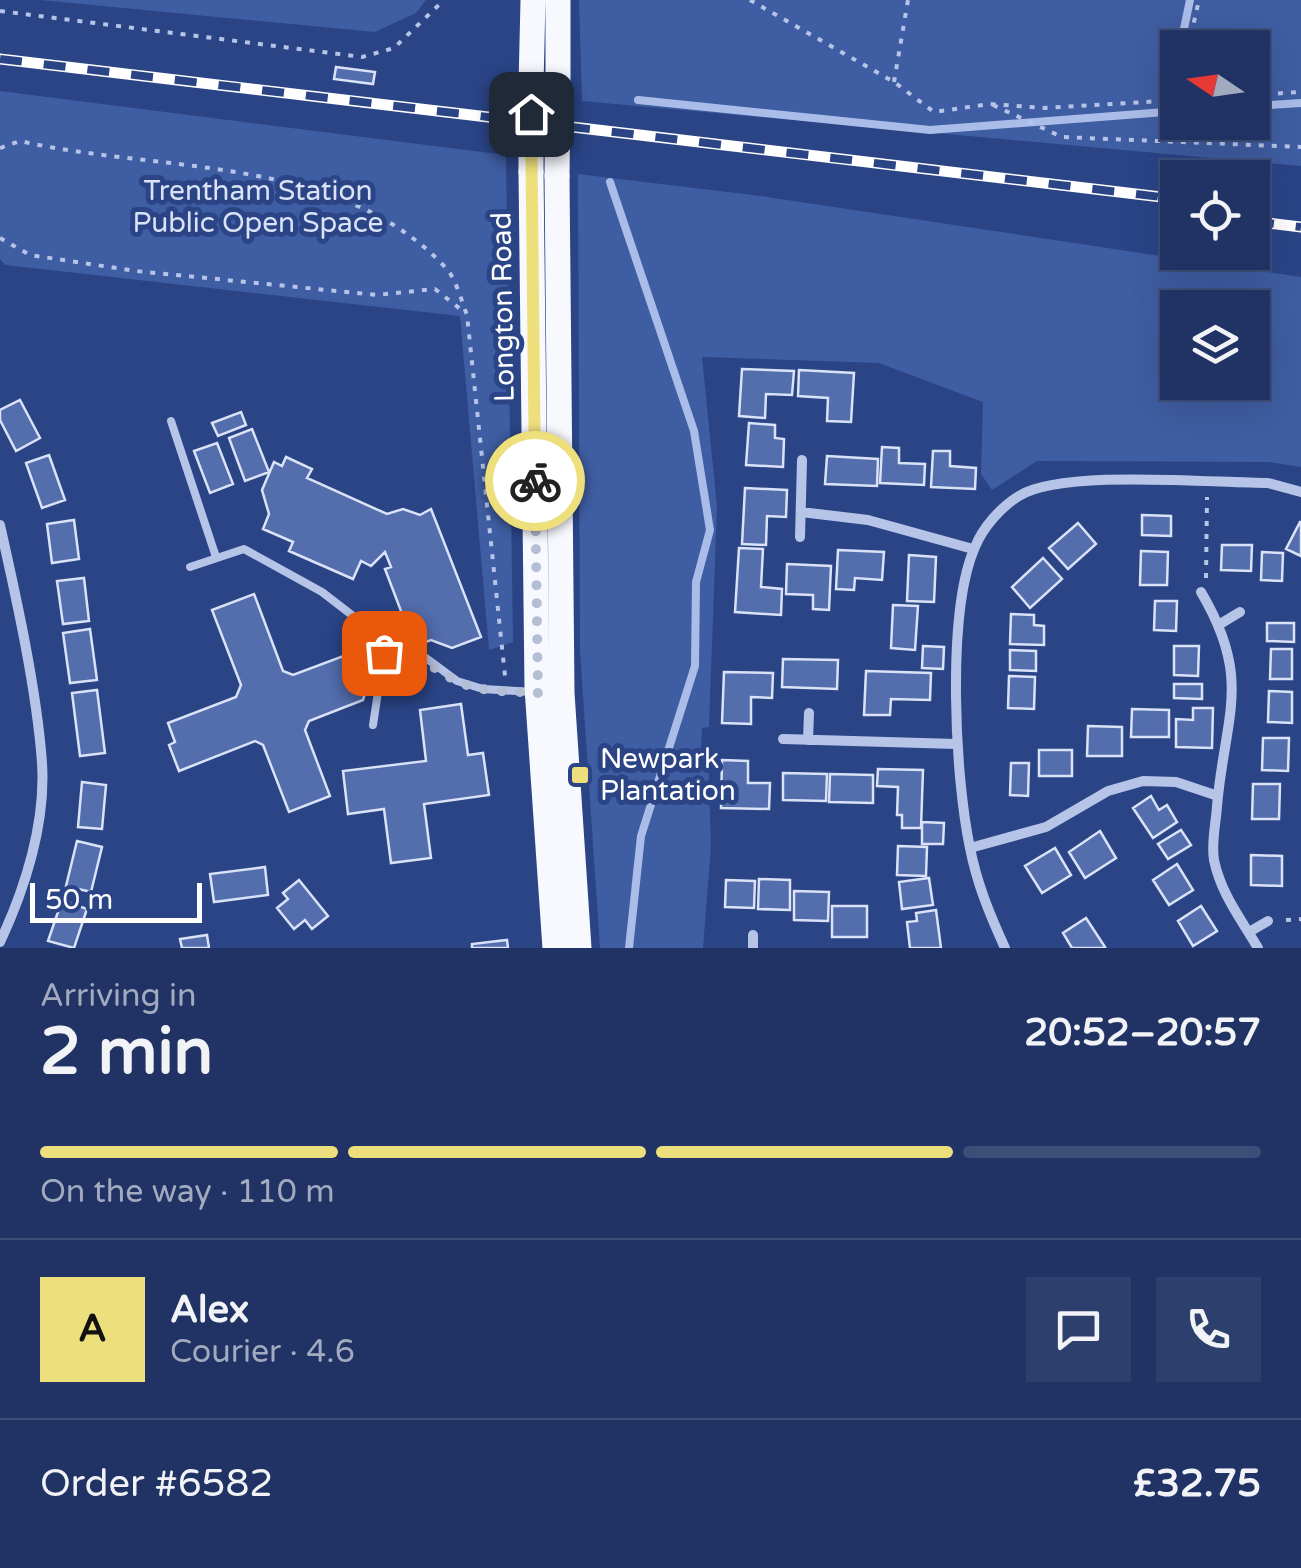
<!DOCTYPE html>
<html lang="en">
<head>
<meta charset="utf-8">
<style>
  :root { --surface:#203364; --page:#2d3f6d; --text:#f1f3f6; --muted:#a2aabf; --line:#3d4e78; --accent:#eedf7d }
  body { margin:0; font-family:"Varela Round",sans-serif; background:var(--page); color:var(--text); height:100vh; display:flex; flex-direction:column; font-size:38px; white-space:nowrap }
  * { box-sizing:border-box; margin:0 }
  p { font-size:32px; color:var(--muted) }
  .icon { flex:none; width:55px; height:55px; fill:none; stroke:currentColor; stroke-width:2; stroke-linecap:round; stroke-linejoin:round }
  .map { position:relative; height:948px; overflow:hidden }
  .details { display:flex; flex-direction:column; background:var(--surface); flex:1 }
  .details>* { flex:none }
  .needle { width:65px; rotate:283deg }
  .tools { position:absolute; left:1160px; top:30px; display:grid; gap:20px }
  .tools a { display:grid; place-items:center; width:110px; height:110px; border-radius:0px; background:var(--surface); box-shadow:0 10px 40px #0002,0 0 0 2px var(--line); font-size:50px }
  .scale { position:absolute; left:30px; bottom:25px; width:172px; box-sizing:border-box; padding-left:10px; border:5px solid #fff; border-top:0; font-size:28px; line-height:35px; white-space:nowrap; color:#fff; -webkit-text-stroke:8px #2a4486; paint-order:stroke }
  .pin { position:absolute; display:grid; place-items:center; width:85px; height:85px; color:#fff; margin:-42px; border-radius:20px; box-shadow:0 5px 15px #0006 }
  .courier { position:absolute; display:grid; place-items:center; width:100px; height:100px; margin:-50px; border:8px solid #eedf7d; border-radius:50%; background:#fff; color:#222; box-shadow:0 2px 12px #0007 }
  .overview em { font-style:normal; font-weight:800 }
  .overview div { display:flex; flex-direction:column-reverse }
  .overview { display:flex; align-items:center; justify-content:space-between; height:170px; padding:0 40px }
  h1 { font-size:65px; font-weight:800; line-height:75px }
  .bar { display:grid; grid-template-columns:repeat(4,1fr); gap:15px 10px; align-content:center; height:120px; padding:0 40px }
  .bar i { height:12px; border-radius:8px; background:var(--line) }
  .bar .current { background:var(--accent) }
  .bar p { grid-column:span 4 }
  .line { display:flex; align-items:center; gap:25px; padding:0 40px; border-top:2px solid var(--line) }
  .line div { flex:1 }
  .round { display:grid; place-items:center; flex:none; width:105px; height:105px; border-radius:0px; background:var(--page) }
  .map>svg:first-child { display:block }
  .green { fill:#3f5da2; fill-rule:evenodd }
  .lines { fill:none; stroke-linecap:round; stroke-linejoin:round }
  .stream { stroke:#aabde8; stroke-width:8 }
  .building { fill:#536dad; stroke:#d9e2f6; stroke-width:2.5 }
  .path { stroke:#b6c4e8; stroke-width:4; stroke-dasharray:5 8; stroke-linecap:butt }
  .service { stroke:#b6c4e8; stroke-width:8 }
  .minor { stroke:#b6c4e8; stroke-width:10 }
  .primary { stroke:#f7f9fe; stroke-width:25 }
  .rail-casing { stroke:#fff; stroke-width:11 }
  .rail { stroke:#2a4486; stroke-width:8; stroke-dasharray:22; stroke-linecap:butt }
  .primary-bridge { stroke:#f7f9fe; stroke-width:25 }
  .done { stroke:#b4bed5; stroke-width:10; stroke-dasharray:0 18 }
  .route { stroke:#eedf7d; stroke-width:12 }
  .poi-dot { fill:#eedf7d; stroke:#2a4486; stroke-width:4 }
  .labels { text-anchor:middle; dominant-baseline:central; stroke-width:10; stroke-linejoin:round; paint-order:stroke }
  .park-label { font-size:28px; fill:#d9e2f6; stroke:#2a4486 }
  .street-label { font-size:28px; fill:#fff; stroke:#2a4486 }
  .poi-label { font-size:28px; fill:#fff; stroke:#2a4486; text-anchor:start }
</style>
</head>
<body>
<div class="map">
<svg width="1301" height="948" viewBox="0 0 1301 948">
  <rect width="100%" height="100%" fill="#2a4486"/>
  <path class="green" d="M 40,0 L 426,0 L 416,13 L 375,32 Z
    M 579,0 L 1301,0 L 1301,166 L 582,101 ZM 1178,48 L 1252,48 L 1252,122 L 1178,122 Z
    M 0,91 L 506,155 L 513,642 L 489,650 L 460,316 L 5,265 L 0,259 Z
    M 578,174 L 761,196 L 1301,277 L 1301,467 L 1269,462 L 1037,461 L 992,490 L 981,474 L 983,402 L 879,363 L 702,357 L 717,506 L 709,727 L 702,728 L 701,747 L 708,748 L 711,846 L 703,948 L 600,948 L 580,651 ZM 1178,308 L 1252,308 L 1252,382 L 1178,382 Z"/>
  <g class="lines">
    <path class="stream" d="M 1180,48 L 1190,0
      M 1169,97 L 1178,57
      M 638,100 L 930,130 L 1178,111
      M 1252,106 L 1301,103
      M 610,182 L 694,431 L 710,530 L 696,582 L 695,666 L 641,836 L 629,948"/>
  </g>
  <path class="building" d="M 336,67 L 375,72 L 373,84 L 334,79 Z
    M 742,369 L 794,371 L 792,395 L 766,394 L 765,418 L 739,416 Z
    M 799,370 L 854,373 L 851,422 L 827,421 L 828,398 L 798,396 Z
    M 20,400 L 40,438 L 16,451 L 0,420 L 0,410 Z
    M 241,412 L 246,425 L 218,436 L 212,423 Z
    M 749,423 L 775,425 L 775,438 L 784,439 L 783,467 L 746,465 Z
    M 252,429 L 269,472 L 245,481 L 229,438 Z
    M 217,443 L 233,484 L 210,493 L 194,451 Z
    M 882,447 L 899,448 L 899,463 L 925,464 L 924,485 L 880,483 Z
    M 933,451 L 950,451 L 950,466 L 976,468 L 975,489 L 931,487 Z
    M 49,455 L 65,500 L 42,508 L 26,463 Z
    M 827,456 L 878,459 L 877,486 L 825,484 Z
    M 286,457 L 312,469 L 307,478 L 387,514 L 403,509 L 420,515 L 431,509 L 481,637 L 452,648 L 431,640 L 420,644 L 415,630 L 409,632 L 385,569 L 391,567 L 385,552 L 371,566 L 361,561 L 353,579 L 289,551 L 293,542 L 263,529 L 269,514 L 262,490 L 274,462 L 282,466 Z
    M 745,488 L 787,490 L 786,517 L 767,516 L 766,545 L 742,544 Z
    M 1142,515 L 1171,516 L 1171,536 L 1142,535 Z
    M 74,520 L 79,559 L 52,563 L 47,524 Z
    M 1300,522 L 1301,522 L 1301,556 L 1286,549 Z
    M 1078,523 L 1096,544 L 1068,569 L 1049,548 Z
    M 1222,545 L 1252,545 L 1251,571 L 1221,570 Z
    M 739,548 L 763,549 L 761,587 L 782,589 L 781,615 L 735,612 Z
    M 838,550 L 884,552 L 882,580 L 855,578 L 854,590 L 836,589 Z
    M 1141,551 L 1168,552 L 1167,585 L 1140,585 Z
    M 1262,552 L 1283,553 L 1282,581 L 1261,580 Z
    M 909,555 L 936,557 L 934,602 L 907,601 Z
    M 1043,558 L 1062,579 L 1030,608 L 1012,587 Z
    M 787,564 L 831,566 L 829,610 L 813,609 L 813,595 L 786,594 Z
    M 84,578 L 89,621 L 63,624 L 57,581 Z
    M 254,594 L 283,671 L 293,675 L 346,655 L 362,661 L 369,680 L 363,700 L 309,721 L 305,730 L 330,796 L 289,812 L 263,745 L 255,741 L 179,771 L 169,745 L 175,742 L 168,723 L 236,697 L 241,685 L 212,610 Z
    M 1155,601 L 1177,601 L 1176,631 L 1154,630 Z
    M 893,605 L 918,606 L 915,650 L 891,648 Z
    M 1011,614 L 1034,615 L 1034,625 L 1044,626 L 1044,645 L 1010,644 Z
    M 1267,623 L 1294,623 L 1294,642 L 1267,641 Z
    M 90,629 L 97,680 L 70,683 L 63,633 Z
    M 923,646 L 944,647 L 943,669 L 922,668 Z
    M 1174,646 L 1199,646 L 1198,676 L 1174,675 Z
    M 1271,649 L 1292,649 L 1292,679 L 1270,679 Z
    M 1010,650 L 1036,651 L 1036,671 L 1010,670 Z
    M 783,659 L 838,660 L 837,689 L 782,687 Z
    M 866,671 L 931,673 L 930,700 L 891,699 L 890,715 L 864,715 Z
    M 724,672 L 773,673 L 772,698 L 751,697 L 751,724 L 722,723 Z
    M 1009,676 L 1035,677 L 1034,709 L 1008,708 Z
    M 1174,684 L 1202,684 L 1202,699 L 1174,698 Z
    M 97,690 L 105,753 L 80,756 L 72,693 Z
    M 1269,691 L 1292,692 L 1292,723 L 1268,722 Z
    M 461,704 L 468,755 L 483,753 L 489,795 L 424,804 L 431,858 L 391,863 L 384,809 L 348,814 L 343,771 L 426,761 L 420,710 Z
    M 1193,708 L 1213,708 L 1212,748 L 1176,747 L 1176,719 L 1193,720 Z
    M 1132,709 L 1169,710 L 1169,737 L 1131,737 Z
    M 1088,726 L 1122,727 L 1122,756 L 1087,756 Z
    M 1263,738 L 1289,738 L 1288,771 L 1262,770 Z
    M 1039,750 L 1072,750 L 1072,776 L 1039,776 Z
    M 722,760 L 748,761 L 748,783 L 770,783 L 769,809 L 721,808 Z
    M 1011,763 L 1029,763 L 1028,796 L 1010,795 Z
    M 878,769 L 923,770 L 921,828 L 902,828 L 902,815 L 897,815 L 898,787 L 877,786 Z
    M 783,773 L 827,774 L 826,801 L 783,800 Z
    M 830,774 L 873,775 L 873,803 L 829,802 Z
    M 82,782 L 106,785 L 102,829 L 78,827 Z
    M 1253,784 L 1280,784 L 1279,819 L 1252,819 Z
    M 1151,796 L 1159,810 L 1167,805 L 1177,822 L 1153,838 L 1133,808 Z
    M 922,822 L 944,823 L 943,844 L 922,844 Z
    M 1181,830 L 1191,845 L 1168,859 L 1158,844 Z
    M 1100,831 L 1116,858 L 1085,878 L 1069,852 Z
    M 77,841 L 102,847 L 91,892 L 66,886 Z
    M 898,846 L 927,847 L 926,876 L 897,875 Z
    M 1055,848 L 1071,875 L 1042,893 L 1025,866 Z
    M 1251,855 L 1282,856 L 1282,886 L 1251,885 Z
    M 1177,864 L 1193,890 L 1169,905 L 1153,880 Z
    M 265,867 L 268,895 L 214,902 L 210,874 Z
    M 929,878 L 933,905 L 902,909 L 899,882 Z
    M 759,879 L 790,880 L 790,910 L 758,909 Z
    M 299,880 L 328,916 L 312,929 L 305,920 L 294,929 L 277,908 L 288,899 L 283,893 Z
    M 726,880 L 755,881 L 754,908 L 725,907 Z
    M 794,891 L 829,892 L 828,921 L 794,920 Z
    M 62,900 L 87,909 L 74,948 L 48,941 Z
    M 832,906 L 867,906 L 867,937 L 832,937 Z
    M 1201,906 L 1217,931 L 1193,946 L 1178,921 Z
    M 936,910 L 941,948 L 910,948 L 907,922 L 917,921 L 916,913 Z
    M 1086,918 L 1105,947 L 1103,948 L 1072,948 L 1063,933 Z
    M 207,935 L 209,948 L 182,948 L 180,939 Z
    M 507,940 L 508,948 L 472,948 L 472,944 Z"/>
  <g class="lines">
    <path class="path" d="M 750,0 L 894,82 L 934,112 L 990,104 L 1045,108 L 1178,100
      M 0,11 L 362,57 L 394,48 L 444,0
      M 1188,48 L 1199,0
      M 894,82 L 908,0
      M 1252,95 L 1301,92
      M 993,105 L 1062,137 L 1301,147
      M 0,148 L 20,141 C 159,173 339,154 445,267 C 456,278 461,300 467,315 L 505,676
      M 0,238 L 30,255 L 136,271 L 377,295 L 435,289 L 464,312
      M 1206,578 L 1207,497
      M 1286,920 L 1301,919"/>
    <path class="service" d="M 171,421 L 216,557
      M 190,567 L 244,549 L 322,592 L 357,619 L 384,653 L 426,658 L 457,681 L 483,689 L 533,692
      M 373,725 L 384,653"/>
    <path class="minor" d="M 801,512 L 868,520 L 973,549
      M 0,525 C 16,596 37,691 42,763 C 46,823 25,889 0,942
      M 800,537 L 802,460
      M 1201,592 C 1253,680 1225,715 1217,806 C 1216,823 1211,843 1214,860 C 1221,894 1241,919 1258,948
      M 1220,624 L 1240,612
      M 783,739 L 956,744
      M 808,740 L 809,713
      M 970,848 L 1046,827 L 1108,791 L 1143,781 L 1176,782 L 1218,796
      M 1249,932 L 1268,921
      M 753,948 L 753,935
      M 1005,948 C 990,915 977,884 970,848 C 955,778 946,612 975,547 C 983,527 1001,507 1019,496 C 1062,469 1212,483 1268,483 L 1301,492"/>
    <path class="primary" d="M 558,0 L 558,89
      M 531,85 L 533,0
      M 531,172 L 537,688 L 555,948
      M 557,176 L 562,693 L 579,948"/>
    <defs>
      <path id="rail" d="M 0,59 L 1178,199
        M 1252,221 L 1301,227"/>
    </defs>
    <use href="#rail" class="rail-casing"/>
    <use href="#rail" class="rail"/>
    <path class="primary-bridge" d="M 531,172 L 531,85
      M 557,176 L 558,89"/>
  </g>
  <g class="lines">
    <path class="done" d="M 384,653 C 431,656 421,663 457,681 C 481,693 512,691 538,693 L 535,481"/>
    <path class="route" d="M 531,114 L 535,481"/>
  </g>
  <rect class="poi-dot" x="570" y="765" width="20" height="20" rx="5"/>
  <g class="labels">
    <g class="park-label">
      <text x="258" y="191">Trentham Station<tspan x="258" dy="32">Public Open Space</tspan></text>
    </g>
    <g class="street-label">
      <text transform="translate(503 307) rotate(-91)">Longton Road</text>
    </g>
    <g class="poi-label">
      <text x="600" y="759">Newpark<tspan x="600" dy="32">Plantation</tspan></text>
    </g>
  </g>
</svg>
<div class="tools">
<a><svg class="needle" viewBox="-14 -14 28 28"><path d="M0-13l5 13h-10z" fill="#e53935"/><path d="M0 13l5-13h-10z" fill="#a2aabf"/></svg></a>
<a><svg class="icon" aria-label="locate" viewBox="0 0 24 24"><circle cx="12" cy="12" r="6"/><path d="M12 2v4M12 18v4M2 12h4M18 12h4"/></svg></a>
<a><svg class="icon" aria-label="layers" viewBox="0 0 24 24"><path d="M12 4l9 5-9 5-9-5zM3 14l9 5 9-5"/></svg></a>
</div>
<div class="scale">50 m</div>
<div class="pin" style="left:384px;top:653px;background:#ea580c"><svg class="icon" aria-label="bag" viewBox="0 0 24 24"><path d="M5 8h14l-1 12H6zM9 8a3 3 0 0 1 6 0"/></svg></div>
<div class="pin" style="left:531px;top:114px;background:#1f2937"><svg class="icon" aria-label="home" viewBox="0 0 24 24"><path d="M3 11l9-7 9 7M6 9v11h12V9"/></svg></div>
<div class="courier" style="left:535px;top:481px"><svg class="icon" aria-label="bike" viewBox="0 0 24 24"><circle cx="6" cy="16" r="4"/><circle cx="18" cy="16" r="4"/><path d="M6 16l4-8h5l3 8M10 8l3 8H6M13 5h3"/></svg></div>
</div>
<section class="details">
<div class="overview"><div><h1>2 min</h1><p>Arriving in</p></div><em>20:52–20:57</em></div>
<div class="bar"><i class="current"></i><i class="current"></i><i class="current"></i><i></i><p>On the way · 110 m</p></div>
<div class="line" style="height:180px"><b class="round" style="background:var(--accent);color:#111">A</b><div><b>Alex</b><p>Courier · 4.6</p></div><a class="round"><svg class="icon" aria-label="chat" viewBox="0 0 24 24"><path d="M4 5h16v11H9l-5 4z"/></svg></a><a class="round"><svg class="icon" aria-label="phone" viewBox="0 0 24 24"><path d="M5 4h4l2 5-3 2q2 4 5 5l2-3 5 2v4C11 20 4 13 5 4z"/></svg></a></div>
<div class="line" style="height:130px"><div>Order #6582</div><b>£32.75</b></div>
</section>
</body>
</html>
